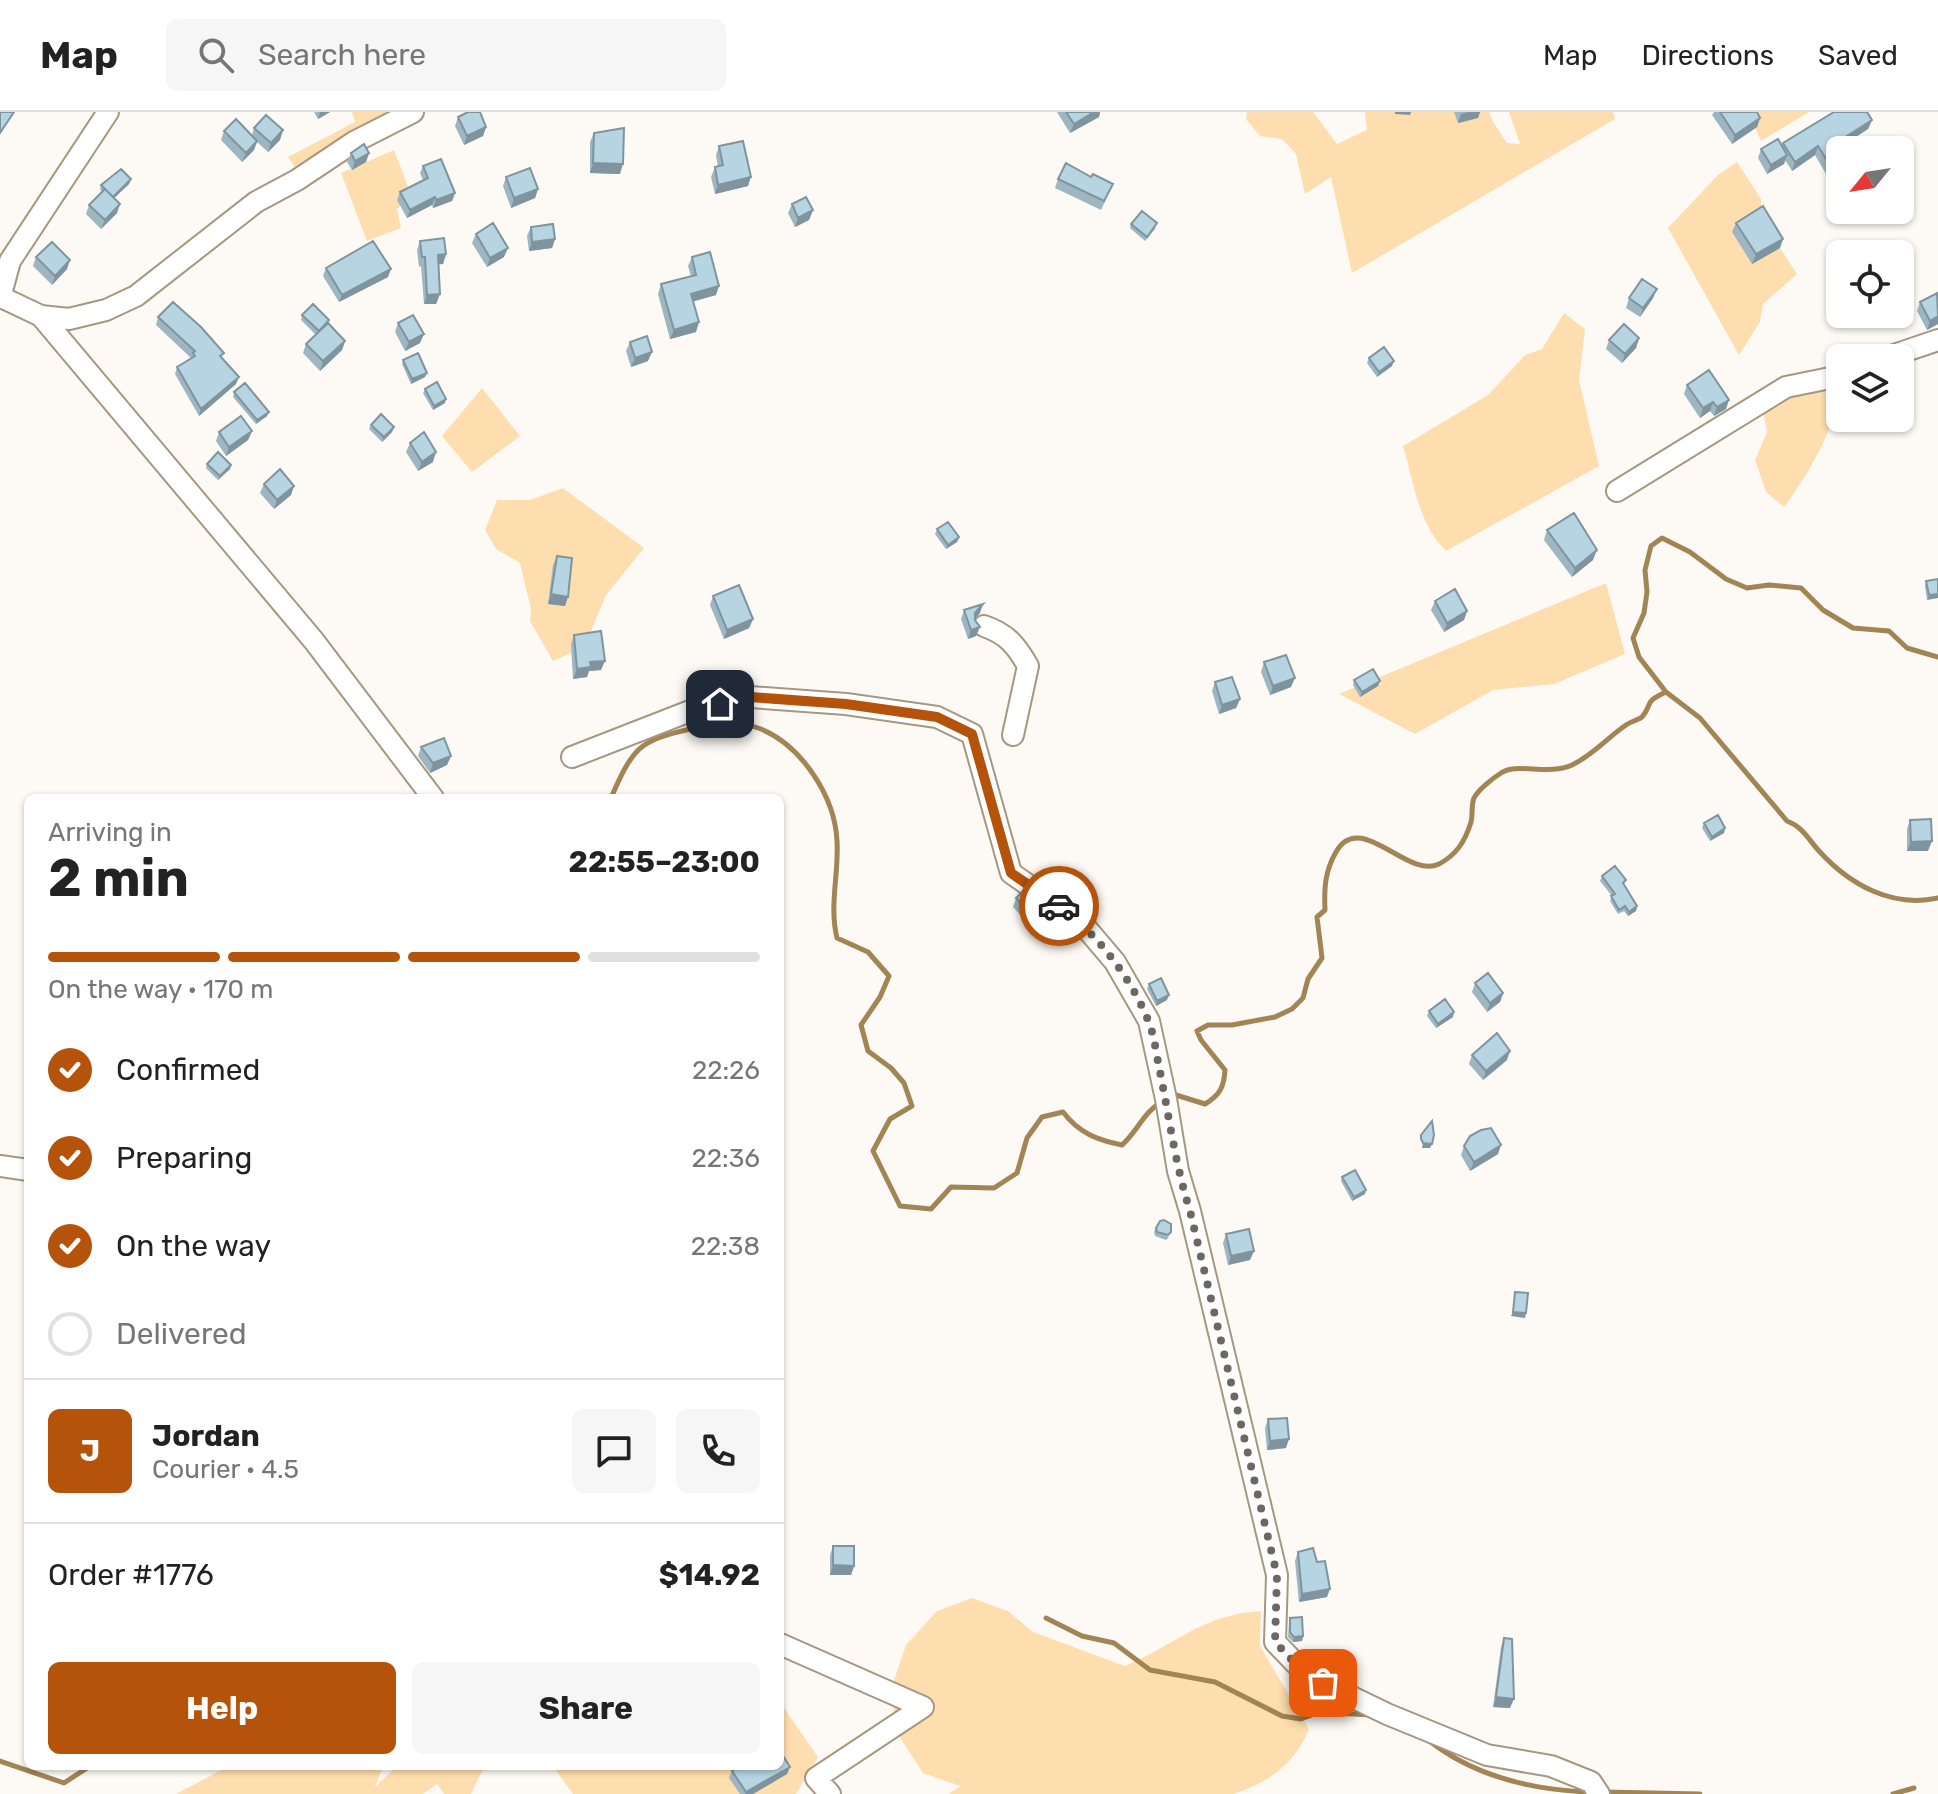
<!DOCTYPE html>
<html lang="en">
<head>
<meta charset="utf-8">
<style>
  :root { --surface:#fff; --page:#f6f6f6; --text:#222; --muted:#767676; --line:#e0e0e0; --accent:#b45309 }
  body { margin:0; font-family:Rubik,sans-serif; background:var(--page); color:var(--text); height:100vh; display:flex; flex-direction:column; font-size:30px; white-space:nowrap }
  * { box-sizing:border-box; margin:0 }
  p { font-size:26px; color:var(--muted) }
  .icon { flex:none; width:44px; height:44px; fill:none; stroke:currentColor; stroke-width:2; stroke-linecap:round; stroke-linejoin:round }
  .map { position:relative; flex:1; overflow:hidden }
  .side { position:absolute; left:24px; top:682px; width:760px; height:976px; display:flex; flex-direction:column; background:var(--surface); border-radius:12px; box-shadow:0 2px 6px #0004 }
  .side>* { flex:none }
  .needle { width:52px; rotate:240deg }
  .buttons { position:absolute; left:1826px; top:24px; display:grid; gap:16px }
  .buttons a { display:grid; place-items:center; width:88px; height:88px; border-radius:12px; background:var(--surface); box-shadow:0 2px 6px #0004; font-size:40px }
  .pin { position:absolute; display:grid; place-items:center; width:68px; height:68px; color:#fff; margin:-34px; border-radius:16px; box-shadow:0 4px 12px #0006 }
  .courier { position:absolute; display:grid; place-items:center; width:80px; height:80px; margin:-40px; border:6px solid #b45309; border-radius:50%; background:#fff; color:#222; box-shadow:0 2px 10px #0007 }
  .summary em { font-style:normal; font-weight:700 }
  .summary div { display:flex; flex-direction:column-reverse }
  .summary { display:flex; align-items:center; justify-content:space-between; height:136px; padding:0 24px }
  h1 { font-size:52px; font-weight:700; line-height:60px }
  .bar { display:grid; grid-template-columns:repeat(4,1fr); gap:12px 8px; align-content:center; height:96px; padding:0 24px }
  .bar i { height:10px; border-radius:6px; background:var(--line) }
  .bar .active { background:var(--accent) }
  .bar p { grid-column:span 4 }
  .line { display:flex; align-items:center; gap:20px; padding:0 24px; border-top:2px solid var(--line) }
  .line div { flex:1 }
  .round { display:grid; place-items:center; flex:none; width:84px; height:84px; border-radius:12px; background:var(--page) }
  ol { padding:0 24px; list-style:none }
  li { display:flex; align-items:center; gap:24px; height:88px }
  li p { margin-inline-start:auto }
  li .icon { padding:8px; border-radius:50%; background:var(--accent); color:#fff; stroke-width:4 }
  li:last-child { color:var(--muted) }
  li i { width:44px; height:44px; border:4px solid var(--line); border-radius:50% }
  .primary-button { display:flex; gap:16px; margin-top:auto; padding:16px 24px }
  .primary-button a { flex:1; height:92px; border-radius:12px; background:var(--accent); color:#fff; font-size:32px; font-weight:700; line-height:92px; text-align:center }
  .primary-button a+a { background:var(--page); color:var(--text) }
  header { display:flex; align-items:center; gap:48px; box-sizing:border-box; height:112px; padding:0 40px; background:var(--surface); border-bottom:2px solid var(--line) }
  header strong { font-size:38px }
  nav { display:flex; gap:44px; margin-inline-start:auto; font-size:28px }
  .search { width:560px; height:72px; background:var(--page); display:flex; align-items:center; gap:20px; box-sizing:border-box; padding:0 28px; border-radius:12px; color:var(--muted); font-size:30px }
  .map>svg:first-child { display:block }
  .green { fill:#fedeae }
  .lines { fill:none; stroke-linecap:round; stroke-linejoin:round }
  .stream { stroke:#a38454; stroke-width:5 }
  .minor-casing { stroke:#a69781; stroke-width:24 }
  .minor { stroke:#fff; stroke-width:20 }
  .wall { fill:#9db6c2 }
  .shaded-wall { fill:#7f949e }
  .building { fill:#b6d4e1; stroke:#7f949e; stroke-width:2 }
  .done { stroke:#6c6760; stroke-width:8; stroke-dasharray:0 14.4 }
  .route { stroke:#b45309; stroke-width:10 }
</style>
</head>
<body>
<header>
<strong>Map</strong>
<div class="search"><svg class="icon" aria-label="search" viewBox="0 0 24 24"><circle cx="10" cy="10" r="6"/><path d="M15 15l6 6"/></svg>Search here</div>
<nav><a>Map</a><a>Directions</a><a>Saved</a></nav>
</header>
<div class="map">
<svg width="1938" height="1682" viewBox="0 0 1938 1682">
  <rect width="100%" height="100%" fill="#fdfaf5"/>
  <path class="green" d="M 352,0 L 422,0 L 297,59 L 288,45 L 355,10 Z
    M 1247,0 L 1313,0 L 1337,32 L 1367,18 L 1365,0 L 1489,0 L 1493,10 L 1507,31 L 1520,32 L 1509,0 L 1613,0 L 1615,7 L 1352,161 L 1331,65 L 1305,82 L 1296,42 L 1282,27 L 1260,24 L 1246,7 Z
    M 1748,0 L 1809,0 L 1761,29 Z
    M 394,38 L 412,85 L 397,97 L 401,116 L 367,129 L 341,61 Z
    M 1737,50 L 1761,87 L 1761,99 L 1732,120 L 1752,151 L 1780,136 L 1797,162 L 1763,192 L 1760,210 L 1739,243 L 1668,116 L 1718,63 Z
    M 1564,201 L 1585,217 L 1579,268 L 1599,354 L 1446,439 C 1418,412 1414,370 1403,334 L 1488,283 L 1525,243 L 1542,237 Z
    M 1840,265 C 1840,310 1810,360 1784,395 L 1766,380 L 1755,348 L 1767,320 L 1763,299 L 1781,289 Z
    M 482,276 L 520,324 L 472,360 L 442,324 Z
    M 563,376 L 644,436 L 606,483 L 591,519 L 580,537 L 553,549 L 530,509 L 531,497 L 520,451 L 496,437 L 485,418 L 497,388 L 530,388 Z
    M 1606,471 L 1625,542 L 1554,572 L 1493,578 L 1415,622 L 1339,582 Z
    M 972,1486 L 1008,1499 L 1033,1520 L 1125,1554 C 1175,1533 1203,1502 1261,1499 L 1260,1534 L 1309,1617 C 1295,1652 1268,1671 1233,1682 L 949,1682 L 960,1674 L 923,1661 L 896,1619 L 891,1577 L 906,1533 L 937,1499 Z
    M 780,1590 L 818,1645 L 796,1682 L 573,1682 L 553,1654 L 780,1654 Z
    M 229,1654 L 383,1654 L 375,1675 L 397,1654 L 505,1654 L 482,1659 L 471,1682 L 444,1682 L 437,1672 L 423,1682 L 176,1682 Z"/>
  <g class="lines">
    <path class="stream" d="M 1666,580 L 1639,545 L 1633,526 L 1644,501 L 1647,480 L 1645,458 L 1651,434 L 1662,426 L 1690,440 L 1726,467 L 1747,476 L 1769,473 L 1801,476 L 1823,498 L 1853,516 L 1889,519 L 1907,536 L 1938,545
      M 611,686 C 618,670 628,645 643,634 C 658,623 682,619 701,615 C 719,611 743,610 761,617 C 802,634 835,685 837,729 C 839,762 829,793 837,826 L 868,840 L 889,864 L 880,885 L 861,913 L 868,939 L 891,956 L 904,971 L 912,994 L 890,1007 L 873,1039 L 900,1094 L 931,1097 L 951,1075 L 994,1076 L 1017,1061 L 1027,1026 L 1042,1005 L 1063,1000 C 1079,1021 1097,1028 1122,1033 C 1138,1019 1144,999 1162,990
      M 1171,986 L 1176,983 L 1205,992 C 1220,983 1224,975 1225,958 L 1201,928 L 1197,919 L 1208,913 L 1232,913 L 1275,905 L 1292,897 L 1303,886 L 1308,867 L 1322,846 L 1317,805 L 1325,798 C 1324,776 1325,759 1336,740 C 1360,697 1408,768 1439,752 C 1456,743 1465,730 1471,710 C 1473,703 1471,693 1474,686 C 1478,678 1493,666 1501,661 C 1516,650 1549,664 1572,653 C 1593,643 1607,626 1626,613 C 1630,610 1638,608 1642,605 C 1654,591 1642,591 1666,580 L 1700,606 L 1787,709 C 1803,715 1808,727 1819,739 C 1850,773 1892,796 1938,786
      M 1046,1506 L 1082,1524 L 1114,1531 L 1150,1558 L 1215,1570 L 1282,1604 L 1301,1607 L 1319,1600 L 1371,1603
      M 1427,1627 C 1473,1664 1532,1678 1590,1680
      M 0,1649 L 64,1671 L 90,1654
      M 1604,1680 L 1700,1682
      M 1893,1682 L 1914,1676"/>
    <defs>
      <path id="minor" d="M 1,185 L 41,204 L 69,207 L 106,198 L 136,184 L 256,90 L 297,68 L 354,30 L 413,0
        M 0,186 L 10,149 L 108,0
        M 41,204 L 314,529 L 433,686
        M 1885,246 L 1938,228
        M 1617,379 L 1786,275 L 1840,264
        M 984,514 C 1007,522 1016,533 1028,554 L 1013,623
        M 572,645 L 690,599 L 750,585 L 846,592 L 937,605 L 972,622 L 1011,761 L 1081,810 L 1115,850 L 1149,909 L 1166,987 L 1178,1059 L 1190,1099 L 1277,1463 L 1275,1530 L 1298,1554 L 1323,1571 L 1387,1602 L 1487,1643 L 1551,1654 L 1591,1670 L 1599,1682
        M 0,1054 L 28,1058
        M 780,1532 L 923,1595 L 816,1666 L 830,1682"/>
    </defs>
    <use href="#minor" class="minor-casing"/>
    <use href="#minor" class="minor"/>
  </g>
  <path class="wall" d="M 314,0 L 330,0 L 318,7 Z
    M 1057,0 L 1100,0 L 1099,5 L 1070,21 Z
    M 1454,0 L 1480,0 L 1478,6 L 1458,11 Z
    M 1714,0 L 1757,0 L 1760,6 L 1757,15 L 1732,32 L 1712,3 Z
    M 458,5 L 486,15 L 483,24 L 464,33 L 455,14 Z
    M 1872,8 L 1868,17 L 1839,36 L 1840,53 L 1826,62 L 1815,43 L 1792,59 L 1785,48 L 1784,52 L 1767,62 L 1758,46 L 1761,37 L 1782,34 L 1783,31 Z
    M 254,16 L 280,28 L 268,40 L 257,30 L 254,38 L 242,50 L 221,28 L 224,19 L 252,23 Z
    M 594,21 L 620,62 L 590,61 L 590,30 Z
    M 719,34 L 748,74 L 715,82 L 711,65 L 715,55 L 718,55 L 716,43 Z
    M 351,41 L 369,41 L 366,50 L 352,58 L 347,50 Z
    M 423,54 L 455,81 L 452,89 L 433,96 L 432,93 L 407,106 L 397,88 L 400,80 L 423,68 L 420,61 Z
    M 506,65 L 538,77 L 535,86 L 511,96 L 503,74 Z
    M 1091,65 L 1113,72 L 1101,98 L 1055,76 L 1058,67 Z
    M 131,67 L 129,72 L 114,86 L 117,101 L 101,117 L 86,102 L 89,93 L 102,80 L 100,77 L 101,73 Z
    M 792,92 L 813,98 L 809,108 L 795,115 L 788,101 Z
    M 1736,111 L 1780,136 L 1752,152 L 1732,120 Z
    M 1131,112 L 1156,116 L 1145,129 L 1130,116 Z
    M 531,115 L 555,127 L 552,136 L 529,139 L 527,124 Z
    M 476,122 L 504,145 L 487,155 L 472,131 Z
    M 420,129 L 446,142 L 443,152 L 438,152 L 440,182 L 436,192 L 424,192 L 421,154 L 419,155 L 417,138 Z
    M 36,145 L 67,157 L 52,173 L 33,154 Z
    M 692,145 L 716,183 L 693,189 L 696,220 L 670,227 L 658,182 L 661,172 L 691,164 L 688,154 Z
    M 326,156 L 388,165 L 339,190 L 323,164 Z
    M 1938,183 L 1938,212 L 1927,218 L 1917,199 L 1920,190 Z
    M 1629,186 L 1653,186 L 1640,205 L 1626,196 Z
    M 302,203 L 329,208 L 328,212 L 345,229 L 342,238 L 320,259 L 303,241 L 306,232 L 316,223 L 301,208 Z
    M 158,205 L 222,246 L 236,272 L 199,304 L 175,262 L 177,255 L 191,246 L 156,213 Z
    M 398,211 L 420,231 L 405,239 L 395,220 Z
    M 1639,226 L 1636,236 L 1622,251 L 1606,237 L 1609,228 Z
    M 630,230 L 648,249 L 631,255 L 626,239 Z
    M 1369,246 L 1392,254 L 1377,265 L 1367,251 Z
    M 403,248 L 425,265 L 411,272 L 402,252 Z
    M 1687,273 L 1726,297 L 1714,304 L 1710,299 L 1700,306 L 1684,282 Z
    M 425,277 L 445,291 L 433,298 L 423,281 Z
    M 234,280 L 267,304 L 256,312 L 233,285 Z
    M 1874,306 L 1893,306 L 1877,313 Z
    M 371,313 L 394,315 L 392,320 L 382,330 L 369,317 Z
    M 252,319 L 248,328 L 226,344 L 216,329 L 219,320 Z
    M 410,331 L 433,350 L 418,359 L 406,340 Z
    M 207,352 L 230,357 L 218,368 L 206,356 Z
    M 264,372 L 291,383 L 274,397 L 260,381 Z
    M 937,417 L 959,425 L 957,430 L 946,437 L 935,422 Z
    M 1547,418 L 1593,448 L 1572,465 L 1544,428 Z
    M 557,444 L 565,494 L 548,492 L 553,453 Z
    M 1938,467 L 1927,488 L 1925,474 L 1926,469 Z
    M 713,484 L 753,507 L 749,516 L 724,527 L 710,493 Z
    M 1435,489 L 1467,499 L 1464,508 L 1444,520 L 1431,498 Z
    M 964,498 L 980,501 L 975,507 L 976,524 L 968,527 L 961,507 Z
    M 574,523 L 601,558 L 589,559 L 587,565 L 573,567 L 571,532 Z
    M 1264,550 L 1291,575 L 1270,583 L 1261,560 Z
    M 1354,568 L 1378,574 L 1360,585 L 1353,573 Z
    M 1215,570 L 1240,587 L 1236,596 L 1219,602 L 1212,579 Z
    M 421,635 L 451,644 L 447,653 L 430,661 L 418,644 Z
    M 1910,708 L 1928,739 L 1907,739 L 1907,717 Z
    M 1704,711 L 1725,716 L 1724,721 L 1710,729 L 1702,716 Z
    M 1602,764 L 1624,773 L 1637,794 L 1636,799 L 1628,804 L 1624,799 L 1618,802 L 1610,789 L 1612,784 L 1600,769 Z
    M 1016,786 L 1045,801 L 1032,815 L 1013,795 Z
    M 1475,871 L 1503,881 L 1500,890 L 1487,900 L 1472,880 Z
    M 1149,872 L 1167,888 L 1156,894 L 1147,877 Z
    M 1429,899 L 1453,905 L 1436,916 L 1427,904 Z
    M 1472,943 L 1507,948 L 1483,968 L 1469,952 Z
    M 1464,1034 L 1498,1042 L 1470,1059 L 1461,1043 Z
    M 1342,1065 L 1365,1082 L 1352,1089 L 1341,1069 Z
    M 1156,1116 L 1169,1125 L 1166,1128 L 1155,1124 L 1154,1120 Z
    M 1226,1122 L 1250,1148 L 1228,1153 L 1223,1131 Z
    M 1268,1307 L 1286,1336 L 1267,1338 L 1265,1316 Z
    M 833,1434 L 854,1454 L 851,1463 L 830,1463 L 830,1443 Z
    M 1298,1440 L 1317,1450 L 1327,1485 L 1299,1490 L 1295,1449 Z
    M 1290,1506 L 1303,1524 L 1302,1529 L 1293,1530 L 1288,1525 L 1289,1510 Z
    M 1504,1526 L 1510,1596 L 1493,1595 L 1501,1535 Z
    M 790,1655 L 787,1662 L 753,1682 L 740,1682 L 729,1666 L 732,1659 Z"/>
  <path class="shaded-wall" d="M 320,0 L 330,0 L 318,7 Z
    M 1094,0 L 1100,0 L 1099,5 L 1070,21 L 1074,12 Z
    M 1395,0 L 1411,0 L 1410,3 L 1395,2 Z
    M 1468,0 L 1480,0 L 1478,6 L 1458,11 L 1461,2 Z
    M 1760,6 L 1757,15 L 1732,32 L 1735,23 Z
    M 1872,8 L 1868,17 L 1832,40 L 1836,31 Z
    M 486,15 L 483,24 L 464,33 L 467,24 Z
    M 283,18 L 280,28 L 268,40 L 271,31 Z
    M 257,29 L 254,38 L 242,50 L 246,41 Z
    M 1818,34 L 1815,43 L 1792,59 L 1795,50 Z
    M 369,41 L 366,50 L 352,58 L 355,49 Z
    M 1787,43 L 1784,52 L 1767,62 L 1771,53 Z
    M 1840,46 L 1840,53 L 1826,62 L 1830,53 Z
    M 593,51 L 623,52 L 620,62 L 590,61 Z
    M 751,65 L 748,74 L 715,82 L 718,73 Z
    M 131,67 L 129,72 L 110,90 L 112,85 Z
    M 538,77 L 535,86 L 511,96 L 514,86 Z
    M 455,81 L 452,89 L 433,96 L 436,88 Z
    M 435,85 L 432,93 L 407,106 L 410,98 Z
    M 120,92 L 117,101 L 101,117 L 105,108 Z
    M 813,98 L 809,108 L 795,115 L 798,106 Z
    M 555,127 L 552,136 L 529,139 L 532,130 Z
    M 1783,127 L 1780,136 L 1752,152 L 1756,142 Z
    M 508,136 L 504,145 L 487,155 L 490,146 Z
    M 446,142 L 443,152 L 434,153 L 438,143 Z
    M 70,148 L 67,157 L 52,173 L 55,164 Z
    M 391,157 L 388,165 L 339,190 L 342,183 Z
    M 719,174 L 716,183 L 688,191 L 691,182 Z
    M 1657,177 L 1653,186 L 1640,205 L 1643,196 Z
    M 440,182 L 436,192 L 424,192 L 427,183 Z
    M 1938,204 L 1938,212 L 1927,218 L 1930,209 Z
    M 699,210 L 696,220 L 670,227 L 674,218 Z
    M 424,222 L 420,231 L 405,239 L 409,230 Z
    M 1639,226 L 1636,236 L 1622,251 L 1625,242 Z
    M 345,229 L 342,238 L 320,259 L 323,249 Z
    M 652,240 L 648,249 L 631,255 L 635,246 Z
    M 1394,249 L 1392,254 L 1377,265 L 1379,260 Z
    M 427,261 L 425,265 L 411,272 L 412,267 Z
    M 239,265 L 236,272 L 199,304 L 201,297 Z
    M 446,287 L 445,291 L 433,298 L 434,294 Z
    M 1729,288 L 1726,297 L 1714,304 L 1717,295 Z
    M 1713,290 L 1710,299 L 1700,306 L 1703,296 Z
    M 1910,290 L 1907,299 L 1900,303 L 1900,295 Z
    M 269,300 L 267,304 L 256,312 L 257,308 Z
    M 1879,306 L 1893,306 L 1877,313 Z
    M 394,315 L 392,320 L 382,330 L 384,325 Z
    M 252,319 L 248,328 L 226,344 L 229,335 Z
    M 436,340 L 433,350 L 418,359 L 422,350 Z
    M 231,353 L 230,357 L 218,368 L 220,364 Z
    M 294,374 L 291,383 L 274,397 L 277,388 Z
    M 959,425 L 957,430 L 946,437 L 948,433 Z
    M 1597,438 L 1593,448 L 1572,465 L 1575,456 Z
    M 551,482 L 568,485 L 565,494 L 548,492 Z
    M 1938,482 L 1938,486 L 1927,488 L 1929,483 Z
    M 983,492 L 980,501 L 972,510 L 975,501 Z
    M 1467,499 L 1464,508 L 1444,520 L 1447,511 Z
    M 753,507 L 749,516 L 724,527 L 727,518 Z
    M 980,515 L 976,524 L 968,527 L 971,518 Z
    M 605,549 L 601,558 L 589,559 L 587,565 L 573,567 L 577,557 L 590,550 Z
    M 1295,566 L 1291,575 L 1270,583 L 1273,574 Z
    M 1380,569 L 1378,574 L 1360,585 L 1362,580 Z
    M 1240,587 L 1236,596 L 1219,602 L 1222,593 Z
    M 451,644 L 447,653 L 430,661 L 433,651 Z
    M 1725,716 L 1724,721 L 1710,729 L 1712,725 Z
    M 1932,729 L 1928,739 L 1907,739 L 1911,730 Z
    M 1049,792 L 1045,801 L 1032,815 L 1035,806 Z
    M 1637,794 L 1636,799 L 1628,804 L 1629,800 Z
    M 1503,881 L 1500,890 L 1487,900 L 1490,891 Z
    M 1169,883 L 1167,888 L 1156,894 L 1157,889 Z
    M 1454,900 L 1453,905 L 1436,916 L 1438,912 Z
    M 1510,939 L 1507,948 L 1483,968 L 1486,959 Z
    M 1423,1031 L 1432,1032 L 1430,1036 L 1422,1036 Z
    M 1501,1033 L 1498,1042 L 1470,1059 L 1474,1050 Z
    M 1366,1078 L 1365,1082 L 1352,1089 L 1354,1085 Z
    M 1254,1139 L 1250,1148 L 1228,1153 L 1231,1144 Z
    M 1513,1200 L 1526,1201 L 1525,1206 L 1511,1204 Z
    M 1289,1327 L 1286,1336 L 1267,1338 L 1270,1329 Z
    M 833,1453 L 854,1454 L 851,1463 L 830,1463 Z
    M 1330,1477 L 1327,1485 L 1299,1490 L 1302,1482 Z
    M 1303,1524 L 1302,1529 L 1293,1530 L 1294,1525 Z
    M 1496,1585 L 1514,1587 L 1510,1596 L 1493,1595 Z
    M 790,1655 L 787,1662 L 753,1682 L 745,1682 L 746,1680 Z"/>
  <path class="building" d="M 0,0 L 14,0 L 0,21 Z
    M 468,0 L 480,0 L 486,15 L 467,24 L 458,5 Z
    M 1066,0 L 1094,0 L 1074,12 Z
    M 1720,0 L 1757,0 L 1760,6 L 1735,23 Z
    M 1834,0 L 1867,0 L 1872,8 L 1836,31 L 1841,38 L 1840,46 L 1830,53 L 1818,34 L 1795,50 L 1783,31 Z
    M 266,3 L 283,18 L 271,31 L 254,16 Z
    M 236,7 L 257,29 L 246,41 L 224,19 Z
    M 624,16 L 623,52 L 593,51 L 594,21 Z
    M 1778,27 L 1787,43 L 1771,53 L 1761,37 Z
    M 743,29 L 751,65 L 718,73 L 715,55 L 723,53 L 719,34 Z
    M 364,32 L 369,41 L 355,49 L 351,41 Z
    M 441,47 L 455,81 L 436,88 L 435,85 L 410,98 L 400,80 L 428,66 L 423,54 Z
    M 1066,51 L 1091,65 L 1093,62 L 1113,72 L 1104,89 L 1058,67 Z
    M 530,56 L 538,77 L 514,86 L 506,65 Z
    M 121,57 L 131,67 L 113,85 L 101,73 Z
    M 105,77 L 120,92 L 105,108 L 89,93 Z
    M 806,85 L 813,98 L 798,106 L 792,92 Z
    M 1763,94 L 1783,127 L 1756,142 L 1736,111 Z
    M 1142,99 L 1157,111 L 1147,125 L 1131,112 Z
    M 493,111 L 508,136 L 490,146 L 476,122 Z
    M 553,112 L 555,127 L 532,130 L 531,115 Z
    M 444,126 L 446,142 L 438,143 L 440,182 L 427,183 L 425,145 L 422,145 L 420,129 Z
    M 373,129 L 391,157 L 342,183 L 326,156 Z
    M 52,130 L 70,148 L 55,164 L 36,145 Z
    M 710,140 L 719,174 L 691,182 L 699,210 L 674,218 L 661,172 L 696,163 L 692,145 Z
    M 1642,167 L 1657,177 L 1643,196 L 1629,186 Z
    M 1937,181 L 1938,204 L 1930,209 L 1920,190 Z
    M 173,190 L 201,215 L 224,241 L 220,244 L 239,265 L 201,297 L 177,255 L 195,244 L 193,241 L 195,239 L 158,205 Z
    M 313,192 L 329,208 L 319,219 L 302,203 Z
    M 413,203 L 424,222 L 409,230 L 398,211 Z
    M 328,211 L 345,229 L 323,249 L 306,232 Z
    M 1624,212 L 1639,226 L 1625,242 L 1609,228 Z
    M 647,224 L 652,240 L 635,246 L 630,230 Z
    M 1384,235 L 1394,249 L 1379,260 L 1369,246 Z
    M 418,241 L 427,261 L 412,267 L 403,248 Z
    M 1709,258 L 1729,288 L 1717,295 L 1713,290 L 1703,296 L 1687,273 Z
    M 1900,267 L 1910,290 L 1900,295 Z
    M 437,270 L 446,287 L 434,294 L 425,277 Z
    M 245,271 L 269,300 L 257,308 L 234,280 Z
    M 381,302 L 394,315 L 384,325 L 371,313 Z
    M 241,304 L 252,319 L 229,335 L 219,320 Z
    M 424,320 L 436,340 L 422,350 L 410,331 Z
    M 218,340 L 231,353 L 220,364 L 207,352 Z
    M 280,357 L 294,374 L 277,388 L 264,372 Z
    M 1574,401 L 1597,438 L 1575,456 L 1547,418 Z
    M 948,410 L 959,425 L 948,433 L 937,417 Z
    M 557,444 L 572,446 L 568,485 L 551,482 Z
    M 1938,467 L 1938,482 L 1929,483 L 1926,469 Z
    M 739,473 L 753,507 L 727,518 L 713,484 Z
    M 1455,477 L 1467,499 L 1447,511 L 1435,489 Z
    M 983,492 L 975,501 L 975,508 L 980,515 L 971,518 L 964,498 Z
    M 601,519 L 605,549 L 590,550 L 591,555 L 577,557 L 574,523 Z
    M 1286,543 L 1295,566 L 1273,574 L 1264,550 Z
    M 1373,557 L 1380,569 L 1362,580 L 1354,568 Z
    M 1232,565 L 1240,587 L 1222,593 L 1215,570 Z
    M 444,626 L 451,644 L 433,651 L 421,635 Z
    M 1718,703 L 1725,716 L 1712,725 L 1704,711 Z
    M 1931,707 L 1932,729 L 1911,730 L 1910,708 Z
    M 1615,754 L 1626,768 L 1623,771 L 1637,794 L 1629,800 L 1625,794 L 1619,798 L 1611,784 L 1615,782 L 1602,764 Z
    M 1026,776 L 1049,792 L 1035,806 L 1016,786 Z
    M 1488,861 L 1503,881 L 1490,891 L 1475,871 Z
    M 1161,866 L 1169,883 L 1157,889 L 1149,872 Z
    M 1445,887 L 1454,900 L 1438,912 L 1429,899 Z
    M 1497,921 L 1510,939 L 1486,959 L 1472,943 Z
    M 1432,1009 L 1434,1023 L 1432,1032 L 1423,1031 L 1421,1027 L 1421,1023 Z
    M 1491,1016 L 1501,1033 L 1474,1050 L 1464,1034 L 1470,1024 L 1481,1018 Z
    M 1355,1058 L 1366,1078 L 1354,1085 L 1342,1065 Z
    M 1164,1108 L 1171,1112 L 1171,1120 L 1168,1123 L 1157,1120 L 1156,1116 L 1160,1109 Z
    M 1249,1117 L 1254,1139 L 1231,1144 L 1226,1122 Z
    M 1515,1180 L 1528,1181 L 1526,1201 L 1513,1200 Z
    M 1287,1306 L 1289,1327 L 1270,1329 L 1268,1307 Z
    M 780,1429 L 782,1429 L 783,1452 L 780,1452 Z
    M 833,1434 L 854,1434 L 854,1454 L 833,1453 Z
    M 1313,1436 L 1317,1450 L 1325,1449 L 1330,1477 L 1302,1482 L 1298,1440 Z
    M 1302,1505 L 1303,1524 L 1294,1525 L 1290,1520 L 1290,1506 Z
    M 1504,1526 L 1512,1527 L 1514,1587 L 1496,1585 Z
    M 780,1639 L 790,1655 L 746,1680 L 732,1659 L 740,1654 L 780,1654 Z"/>
  <g class="lines">
    <path class="done" d="M 1059,794 C 1097,822 1130,864 1148,908 C 1154,922 1156,940 1159,955 C 1169,1003 1175,1052 1190,1099 L 1277,1463 L 1275,1530 L 1298,1554 L 1323,1571"/>
    <path class="route" d="M 720,592 L 750,585 L 846,592 L 937,605 L 972,622 L 1011,761 L 1059,794"/>
  </g>
</svg>
<div class="buttons">
<a><svg class="needle" viewBox="-14 -14 28 28"><path d="M0-13l5 13h-10z" fill="#e53935"/><path d="M0 13l5-13h-10z" fill="#767676"/></svg></a>
<a><svg class="icon" aria-label="locate" viewBox="0 0 24 24"><circle cx="12" cy="12" r="6"/><path d="M12 2v4M12 18v4M2 12h4M18 12h4"/></svg></a>
<a><svg class="icon" aria-label="layers" viewBox="0 0 24 24"><path d="M12 4l9 5-9 5-9-5zM3 14l9 5 9-5"/></svg></a>
</div>
<div class="pin" style="left:1323px;top:1571px;background:#ea580c"><svg class="icon" aria-label="bag" viewBox="0 0 24 24"><path d="M5 8h14l-1 12H6zM9 8a3 3 0 0 1 6 0"/></svg></div>
<div class="pin" style="left:720px;top:592px;background:#1f2937"><svg class="icon" aria-label="home" viewBox="0 0 24 24"><path d="M3 11l9-7 9 7M6 9v11h12V9"/></svg></div>
<div class="courier" style="left:1059px;top:794px"><svg class="icon" aria-label="car" viewBox="0 0 24 24"><path d="M5 17H2v-5l4-1 3-4h7l3 4 3 1v5h-3M9 17h6M6 11h13"/><circle cx="7" cy="17" r="2"/><circle cx="17" cy="17" r="2"/></svg></div>
<section class="side">
<div class="summary"><div><h1>2 min</h1><p>Arriving in</p></div><em>22:55–23:00</em></div>
<div class="bar"><i class="active"></i><i class="active"></i><i class="active"></i><i></i><p>On the way · 170 m</p></div>
<ol>
<li><svg class="icon" aria-label="check" viewBox="0 0 24 24"><path d="M5 12l5 5 9-10"/></svg>Confirmed<p>22:26</p></li>
<li><svg class="icon" aria-label="check" viewBox="0 0 24 24"><path d="M5 12l5 5 9-10"/></svg>Preparing<p>22:36</p></li>
<li><svg class="icon" aria-label="check" viewBox="0 0 24 24"><path d="M5 12l5 5 9-10"/></svg>On the way<p>22:38</p></li>
<li><i></i>Delivered</li>
</ol>
<div class="line" style="height:144px"><b class="round" style="background:var(--accent);color:#fff">J</b><div><b>Jordan</b><p>Courier · 4.5</p></div><a class="round"><svg class="icon" aria-label="chat" viewBox="0 0 24 24"><path d="M4 5h16v11H9l-5 4z"/></svg></a><a class="round"><svg class="icon" aria-label="phone" viewBox="0 0 24 24"><path d="M5 4h4l2 5-3 2q2 4 5 5l2-3 5 2v4C11 20 4 13 5 4z"/></svg></a></div>
<div class="line" style="height:104px"><div>Order #1776</div><b>$14.92</b></div>
<div class="primary-button"><a>Help</a><a>Share</a></div>
</section>
</div>
</body>
</html>
